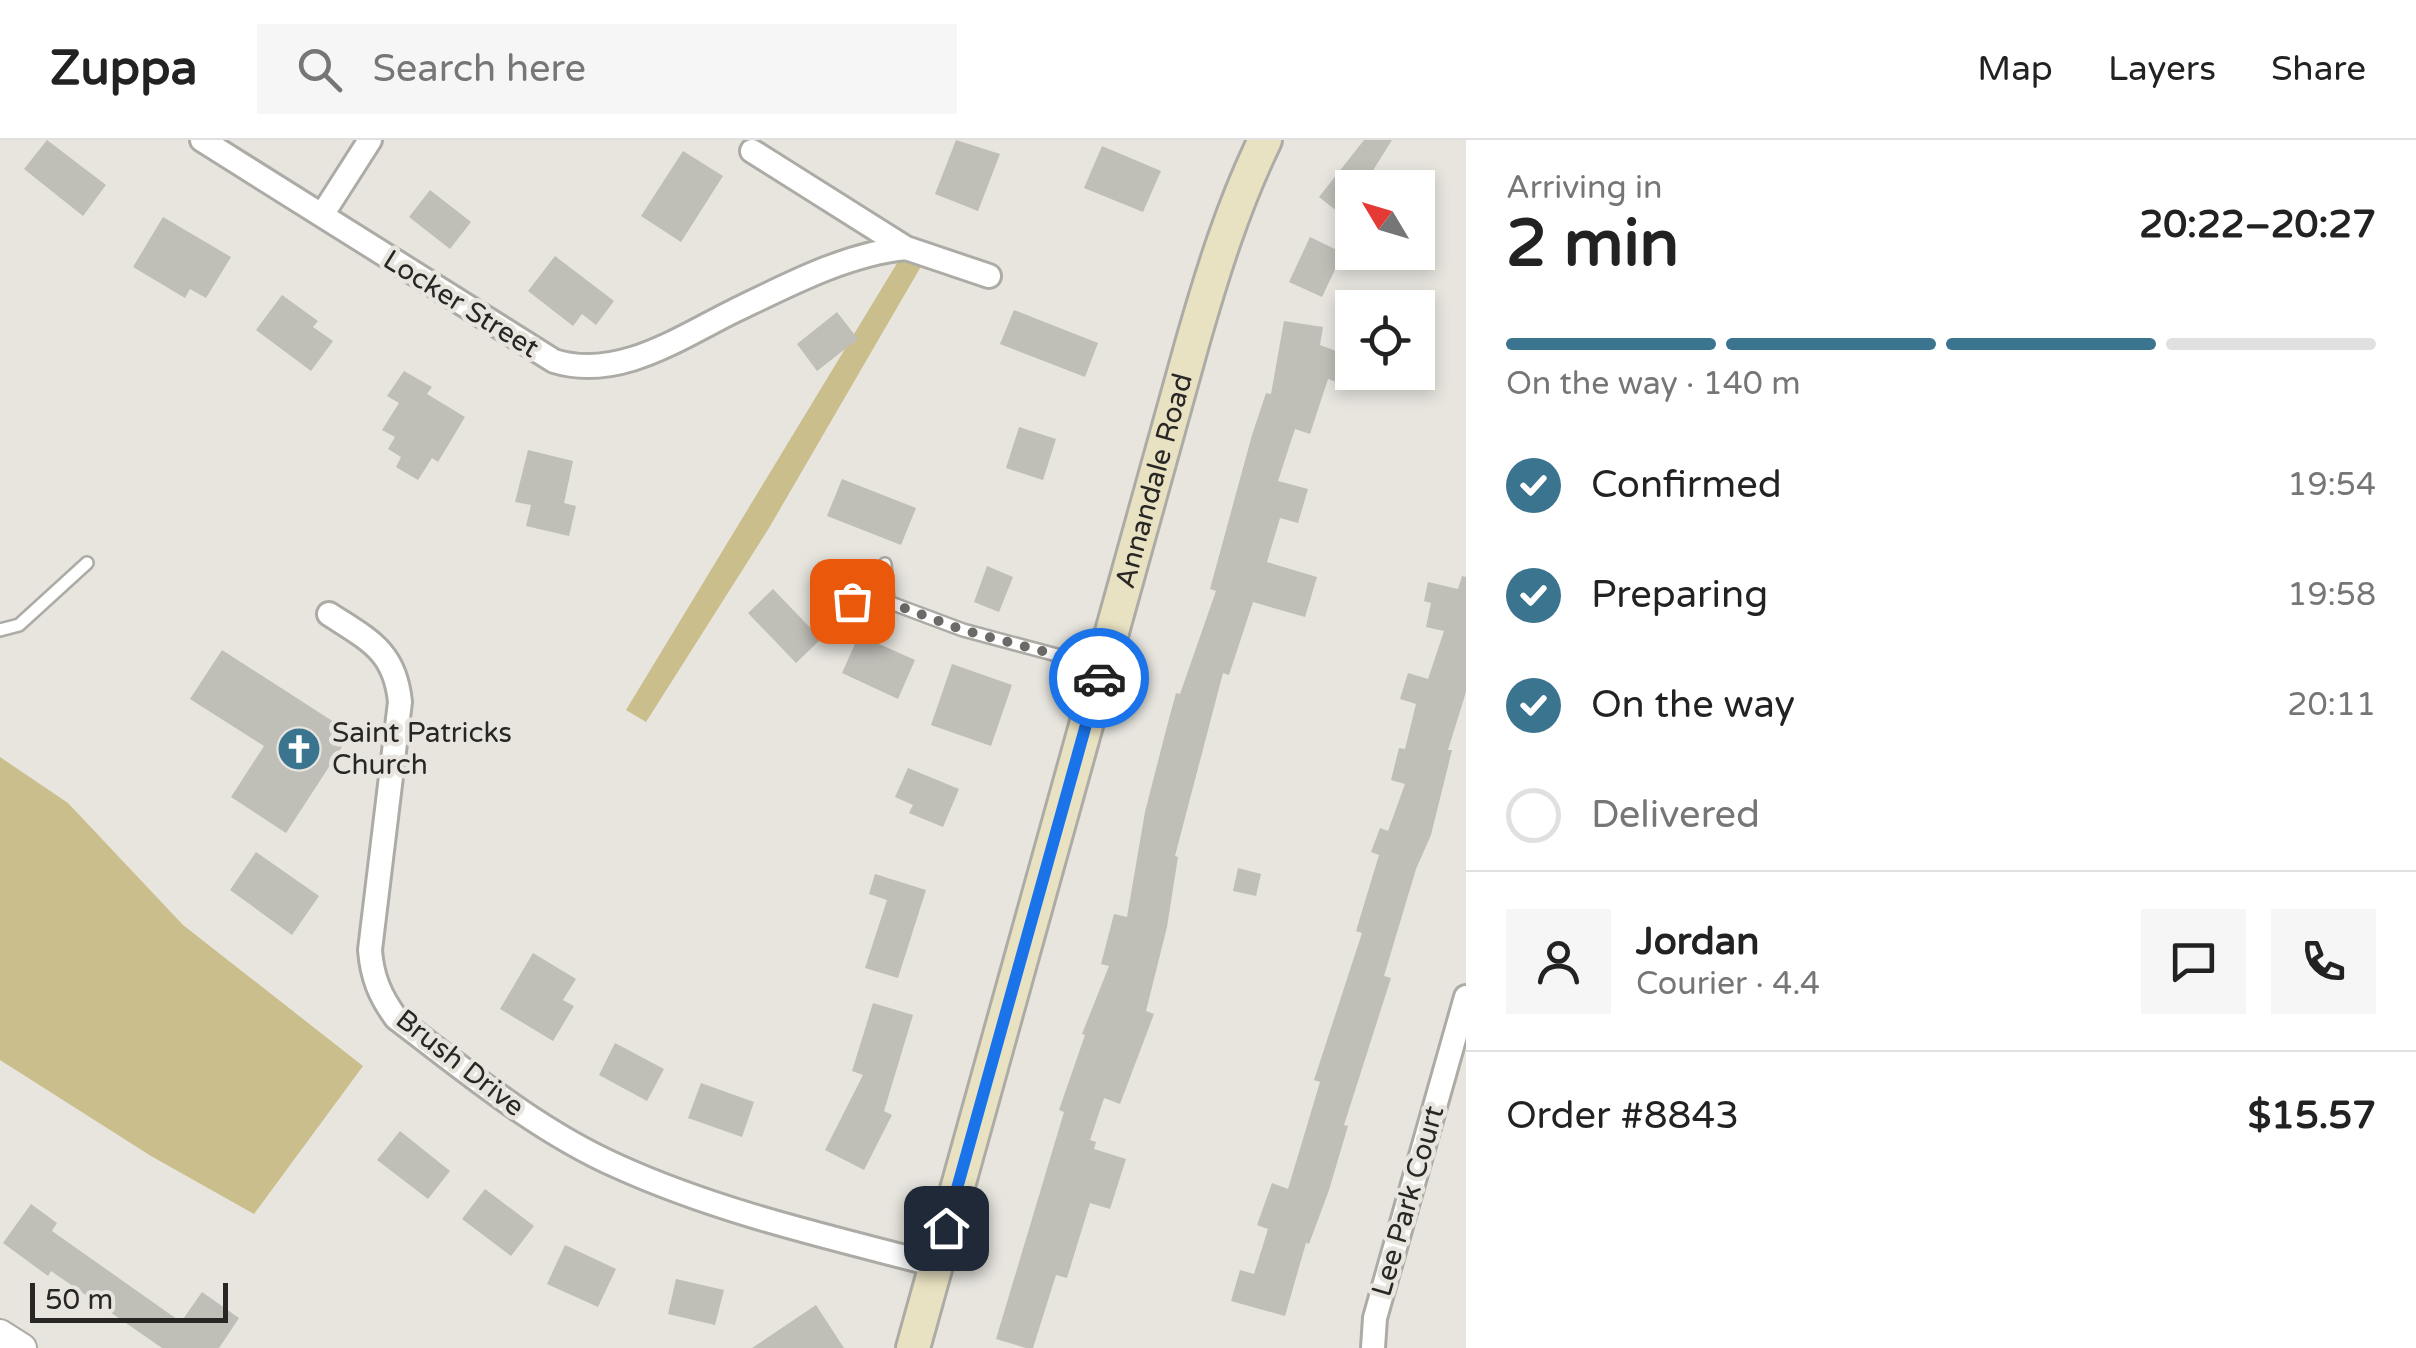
<!DOCTYPE html>
<html lang="en">
<head>
<meta charset="utf-8">
<style>
  :root { --surface:#fff; --page:#f6f6f6; --text:#222; --muted:#767676; --line:#e0e0e0; --accent:#3b748e }
  body { margin:0; font-family:"Varela Round",sans-serif; background:var(--page); color:var(--text); height:100vh; display:flex; flex-direction:column; font-size:38px; white-space:nowrap }
  * { box-sizing:border-box; margin:0 }
  p { font-size:32px; color:var(--muted) }
  .icon { flex:none; width:55px; height:55px; fill:none; stroke:currentColor; stroke-width:2; stroke-linecap:round; stroke-linejoin:round }
  .map { position:relative; flex:1; overflow:hidden }
  .sheet { display:flex; flex-direction:column; background:var(--surface); width:950px }
  .sheet>* { flex:none }
  .needle { width:65px; rotate:308deg }
  .tools { position:absolute; left:1335px; top:30px; display:grid; gap:20px }
  .tools a { display:grid; place-items:center; width:100px; height:100px; border-radius:0px; background:var(--surface); box-shadow:0 5px 15px #0003; font-size:50px }
  .scale { position:absolute; left:30px; bottom:25px; width:198px; box-sizing:border-box; padding-left:10px; border:5px solid #282725; border-top:0; font-size:28px; line-height:35px; white-space:nowrap; color:#282725; -webkit-text-stroke:8px #e7e5de; paint-order:stroke }
  .pin { position:absolute; display:grid; place-items:center; width:85px; height:85px; color:#fff; margin:-42px; border-radius:20px; box-shadow:0 5px 15px #0006 }
  .courier { position:absolute; display:grid; place-items:center; width:100px; height:100px; margin:-50px; border:8px solid #1a73e8; border-radius:50%; background:#fff; color:#222; box-shadow:0 2px 12px #0007 }
  .summary em { font-style:normal; font-weight:700 }
  .summary div { display:flex; flex-direction:column-reverse }
  .summary { display:flex; align-items:center; justify-content:space-between; height:170px; padding:0 40px }
  h1 { font-size:65px; font-weight:700; line-height:75px }
  .bar { display:grid; grid-template-columns:repeat(4,1fr); gap:15px 10px; align-content:center; height:120px; padding:0 40px }
  .bar i { height:12px; border-radius:8px; background:var(--line) }
  .bar .active { background:var(--accent) }
  .bar p { grid-column:span 4 }
  .line { display:flex; align-items:center; gap:25px; padding:0 40px; border-top:2px solid var(--line) }
  .line div { flex:1 }
  .round { display:grid; place-items:center; flex:none; width:105px; height:105px; border-radius:0px; background:var(--page) }
  ol { padding:0 40px; list-style:none }
  li { display:flex; align-items:center; gap:30px; height:110px }
  li p { margin-inline-start:auto }
  li .icon { padding:10px; border-radius:50%; background:var(--accent); color:#fff; stroke-width:4 }
  li:last-child { color:var(--muted) }
  li i { width:55px; height:55px; border:5px solid var(--line); border-radius:50% }
  header { display:flex; align-items:center; gap:60px; box-sizing:border-box; height:140px; padding:0 50px; background:var(--surface); border-bottom:2px solid var(--line) }
  header strong { font-size:48px }
  nav { display:flex; gap:55px; margin-inline-start:auto; font-size:35px }
  .search { width:700px; height:90px; background:var(--page); display:flex; align-items:center; gap:25px; box-sizing:border-box; padding:0 35px; border-radius:0px; color:var(--muted); font-size:38px }
  main { display:flex; flex:1; min-height:0 }
  .map>svg:first-child { display:block }
  .green { fill:#cabe8c }
  .building { fill:#bfbeb7 }
  .lines { fill:none; stroke-linecap:round; stroke-linejoin:round }
  .service-casing { stroke:#adaba5; stroke-width:16 }
  .minor-casing { stroke:#adaba5; stroke-width:28 }
  .tertiary-casing { stroke:#adaba5; stroke-width:32 }
  .secondary-casing { stroke:#adaba5; stroke-width:38 }
  .service { stroke:#fff; stroke-width:11 }
  .minor { stroke:#fff; stroke-width:22 }
  .tertiary { stroke:#fff; stroke-width:28 }
  .secondary { stroke:#e9e2c2; stroke-width:32 }
  .done { stroke:#6b6a66; stroke-width:10; stroke-dasharray:0 18 }
  .route { stroke:#1a73e8; stroke-width:12 }
  .labels { text-anchor:middle; dominant-baseline:central; stroke-width:9; stroke-linejoin:round; paint-order:stroke }
  .street-label { font-size:28px; fill:#282725; stroke:#e7e5de }
  .poi-label { font-size:28px; fill:#282725; stroke:#e7e5de; text-anchor:start }
</style>
</head>
<body>
<header>
<strong>Zuppa</strong>
<div class="search"><svg class="icon" aria-label="search" viewBox="0 0 24 24"><circle cx="10" cy="10" r="6"/><path d="M15 15l6 6"/></svg>Search here</div>
<nav><a>Map</a><a>Layers</a><a>Share</a></nav>
</header>
<main>
<div class="map">
<svg width="1466" height="1208" viewBox="0 0 1466 1208">
  <rect width="100%" height="100%" fill="#e7e5de"/>
  <path class="green" d="M 902,115 L 923,123 L 769,388 L 646,582 L 626,570 Z
    M 0,617 L 68,663 L 183,785 L 363,926 L 254,1074 L 151,1016 L 0,920 Z"/>
  <path class="building" d="M 47,0 L 106,45 L 83,76 L 24,29 Z
    M 956,0 L 1000,14 L 978,71 L 935,54 Z
    M 1364,0 L 1392,0 L 1362,48 L 1352,48 L 1352,83 L 1319,57 Z
    M 1102,6 L 1161,31 L 1143,72 L 1084,48 Z
    M 683,11 L 723,36 L 681,102 L 641,76 Z
    M 430,50 L 471,82 L 450,109 L 409,77 Z
    M 163,77 L 231,117 L 206,158 L 190,149 L 185,158 L 133,127 Z
    M 1310,97 L 1343,113 L 1322,157 L 1289,142 Z
    M 555,116 L 614,161 L 596,185 L 582,174 L 573,186 L 528,151 Z
    M 282,155 L 318,181 L 313,187 L 333,201 L 311,231 L 256,190 Z
    M 1014,170 L 1098,203 L 1085,237 L 1000,204 Z
    M 837,172 L 858,199 L 817,231 L 797,204 Z
    M 1284,181 L 1323,187 L 1320,205 L 1352,217 L 1352,248 L 1328,239 L 1310,294 L 1295,289 L 1278,341 L 1308,349 L 1298,383 L 1280,378 L 1267,422 L 1317,437 L 1305,477 L 1253,462 L 1229,535 L 1223,533 L 1175,716 L 1178,717 L 1167,787 L 1146,871 L 1154,874 L 1120,964 L 1104,958 L 1090,1000 L 1096,1002 L 1094,1009 L 1126,1019 L 1110,1069 L 1090,1063 L 1067,1138 L 1056,1135 L 1033,1208 L 1026,1208 L 996,1199 L 1064,972 L 1059,970 L 1085,895 L 1082,894 L 1109,826 L 1101,824 L 1114,774 L 1127,777 L 1145,672 L 1166,590 L 1176,553 L 1180,554 L 1216,451 L 1210,449 L 1252,295 L 1266,253 L 1271,254 Z
    M 404,231 L 432,247 L 427,254 L 465,277 L 438,322 L 432,318 L 418,340 L 396,327 L 401,317 L 388,309 L 395,297 L 382,290 L 399,263 L 387,256 Z
    M 1019,287 L 1056,299 L 1043,340 L 1006,328 Z
    M 528,310 L 573,321 L 564,363 L 576,366 L 569,396 L 526,386 L 531,365 L 515,362 Z
    M 842,339 L 916,368 L 901,405 L 827,376 Z
    M 987,426 L 1013,437 L 999,472 L 974,462 Z
    M 1462,436 L 1466,437 L 1466,552 L 1448,610 L 1452,610 L 1431,695 L 1416,729 L 1384,836 L 1391,838 L 1344,985 L 1348,986 L 1329,1050 L 1309,1104 L 1306,1103 L 1285,1176 L 1231,1161 L 1240,1130 L 1254,1134 L 1268,1089 L 1257,1085 L 1272,1043 L 1288,1049 L 1320,942 L 1314,940 L 1362,793 L 1356,791 L 1379,715 L 1371,712 L 1380,688 L 1388,691 L 1405,644 L 1391,640 L 1399,608 L 1405,609 L 1416,564 L 1400,559 L 1408,533 L 1428,539 L 1444,491 L 1426,487 L 1431,463 L 1424,461 L 1428,442 L 1458,449 Z
    M 773,449 L 821,499 L 796,523 L 748,473 Z
    M 859,495 L 915,520 L 898,559 L 842,533 Z
    M 222,510 L 351,593 L 286,693 L 231,657 L 264,606 L 190,559 Z
    M 952,524 L 1012,545 L 991,606 L 931,585 Z
    M 908,628 L 959,649 L 943,687 L 909,673 L 913,665 L 895,657 Z
    M 256,712 L 319,756 L 292,795 L 230,750 Z
    M 1238,728 L 1261,734 L 1256,756 L 1233,751 Z
    M 875,734 L 926,750 L 898,838 L 865,828 L 887,760 L 869,754 Z
    M 533,813 L 576,839 L 563,860 L 574,866 L 553,901 L 500,869 Z
    M 873,863 L 913,875 L 884,971 L 892,975 L 864,1030 L 825,1010 L 863,935 L 852,931 Z
    M 615,903 L 664,929 L 647,961 L 599,935 Z
    M 701,943 L 754,962 L 742,997 L 688,978 Z
    M 400,991 L 450,1031 L 428,1059 L 377,1020 Z
    M 485,1049 L 534,1086 L 511,1116 L 462,1079 Z
    M 31,1064 L 57,1083 L 52,1091 L 181,1182 L 202,1152 L 239,1178 L 219,1208 L 162,1208 L 51,1131 L 48,1136 L 3,1103 Z
    M 565,1105 L 616,1129 L 598,1167 L 547,1144 Z
    M 676,1139 L 724,1150 L 715,1185 L 668,1174 Z
    M 816,1165 L 844,1208 L 752,1208 Z"/>
  <g class="lines">
    <defs>
      <path id="service" d="M 885,424 L 888,462
        M 851,461 L 888,462 L 963,490 L 1098,526
        M 0,490 L 19,485 L 87,423"/>
      <path id="minor" d="M 202,0 L 554,221 C 618,241 679,198 734,171 C 788,145 846,114 906,108
        M 752,11 L 906,108 L 989,136
        M 322,75 L 370,0
        M 329,474 C 369,500 395,511 400,562 L 370,810 C 372,837 380,856 396,878 C 466,931 536,990 617,1026 C 718,1072 829,1097 936,1125
        M 1373,1208 L 1375,1178 L 1466,857"/>
      <path id="tertiary" d="M 0,1194 L 22,1208"/>
      <g id="secondary">
        <path id="s1" d="M 913,1208 L 1192,204 C 1212,134 1233,66 1265,0"/>
      </g>
    </defs>
    <use href="#service" class="service-casing"/>
    <use href="#minor" class="minor-casing"/>
    <use href="#tertiary" class="tertiary-casing"/>
    <use href="#secondary" class="secondary-casing"/>
    <use href="#service" class="service"/>
    <use href="#minor" class="minor"/>
    <use href="#tertiary" class="tertiary"/>
    <use href="#secondary" class="secondary"/>
  </g>
  <g class="lines">
    <path class="done" d="M 852,461 L 888,462 L 963,490 L 1102,527 L 1099,538"/>
    <path class="route" d="M 946,1088 L 1099,538"/>
  </g>
  <defs>
    <symbol id="church-disc" viewBox="-11 -11 22 22"><circle r="9.5" fill="#3b748e" stroke="#e7e5de"/><path d="M-1.2-6h2.4v3.5h3.3v2.4h-3.3V6h-2.4V-.1h-3.3v-2.4h3.3Z" fill="#fff"/></symbol>
  </defs>
  <g fill-rule="evenodd">
    <use href="#church-disc" x="274" y="584" width="50" height="50"/>
  </g>
  <g class="labels">
    <g class="street-label">
      <text transform="translate(461 164) rotate(32)">Locker Street</text>
      <text stroke="none"><textPath href="#s1" startOffset="900">Annandale Road</textPath></text>
      <text transform="translate(460 923) rotate(38)">Brush Drive</text>
      <text transform="translate(1408 1061) rotate(-74)">Lee Park Court</text>
    </g>
    <g class="poi-label">
      <text x="332" y="593">Saint Patricks<tspan x="332" dy="32">Church</tspan></text>
    </g>
  </g>
</svg>
<div class="tools">
<a><svg class="needle" viewBox="-14 -14 28 28"><path d="M0-13l5 13h-10z" fill="#e53935"/><path d="M0 13l5-13h-10z" fill="#767676"/></svg></a>
<a><svg class="icon" aria-label="locate" viewBox="0 0 24 24"><circle cx="12" cy="12" r="6"/><path d="M12 2v4M12 18v4M2 12h4M18 12h4"/></svg></a>
</div>
<div class="scale">50 m</div>
<div class="pin" style="left:852px;top:461px;background:#ea580c"><svg class="icon" aria-label="bag" viewBox="0 0 24 24"><path d="M5 8h14l-1 12H6zM9 8a3 3 0 0 1 6 0"/></svg></div>
<div class="pin" style="left:946px;top:1088px;background:#1f2937"><svg class="icon" aria-label="home" viewBox="0 0 24 24"><path d="M3 11l9-7 9 7M6 9v11h12V9"/></svg></div>
<div class="courier" style="left:1099px;top:538px"><svg class="icon" aria-label="car" viewBox="0 0 24 24"><path d="M5 17H2v-5l4-1 3-4h7l3 4 3 1v5h-3M9 17h6M6 11h13"/><circle cx="7" cy="17" r="2"/><circle cx="17" cy="17" r="2"/></svg></div>
</div>
<section class="sheet">
<div class="summary"><div><h1>2 min</h1><p>Arriving in</p></div><em>20:22–20:27</em></div>
<div class="bar"><i class="active"></i><i class="active"></i><i class="active"></i><i></i><p>On the way · 140 m</p></div>
<ol>
<li><svg class="icon" aria-label="check" viewBox="0 0 24 24"><path d="M5 12l5 5 9-10"/></svg>Confirmed<p>19:54</p></li>
<li><svg class="icon" aria-label="check" viewBox="0 0 24 24"><path d="M5 12l5 5 9-10"/></svg>Preparing<p>19:58</p></li>
<li><svg class="icon" aria-label="check" viewBox="0 0 24 24"><path d="M5 12l5 5 9-10"/></svg>On the way<p>20:11</p></li>
<li><i></i>Delivered</li>
</ol>
<div class="line" style="height:180px"><a class="round"><svg class="icon" aria-label="person" viewBox="0 0 24 24"><circle cx="12" cy="8" r="4"/><path d="M4 21q1-7 8-7t8 7"/></svg></a><div><b>Jordan</b><p>Courier · 4.4</p></div><a class="round"><svg class="icon" aria-label="chat" viewBox="0 0 24 24"><path d="M4 5h16v11H9l-5 4z"/></svg></a><a class="round"><svg class="icon" aria-label="phone" viewBox="0 0 24 24"><path d="M5 4h4l2 5-3 2q2 4 5 5l2-3 5 2v4C11 20 4 13 5 4z"/></svg></a></div>
<div class="line" style="height:130px"><div>Order #8843</div><b>$15.57</b></div>
</section>
</main>
</body>
</html>
